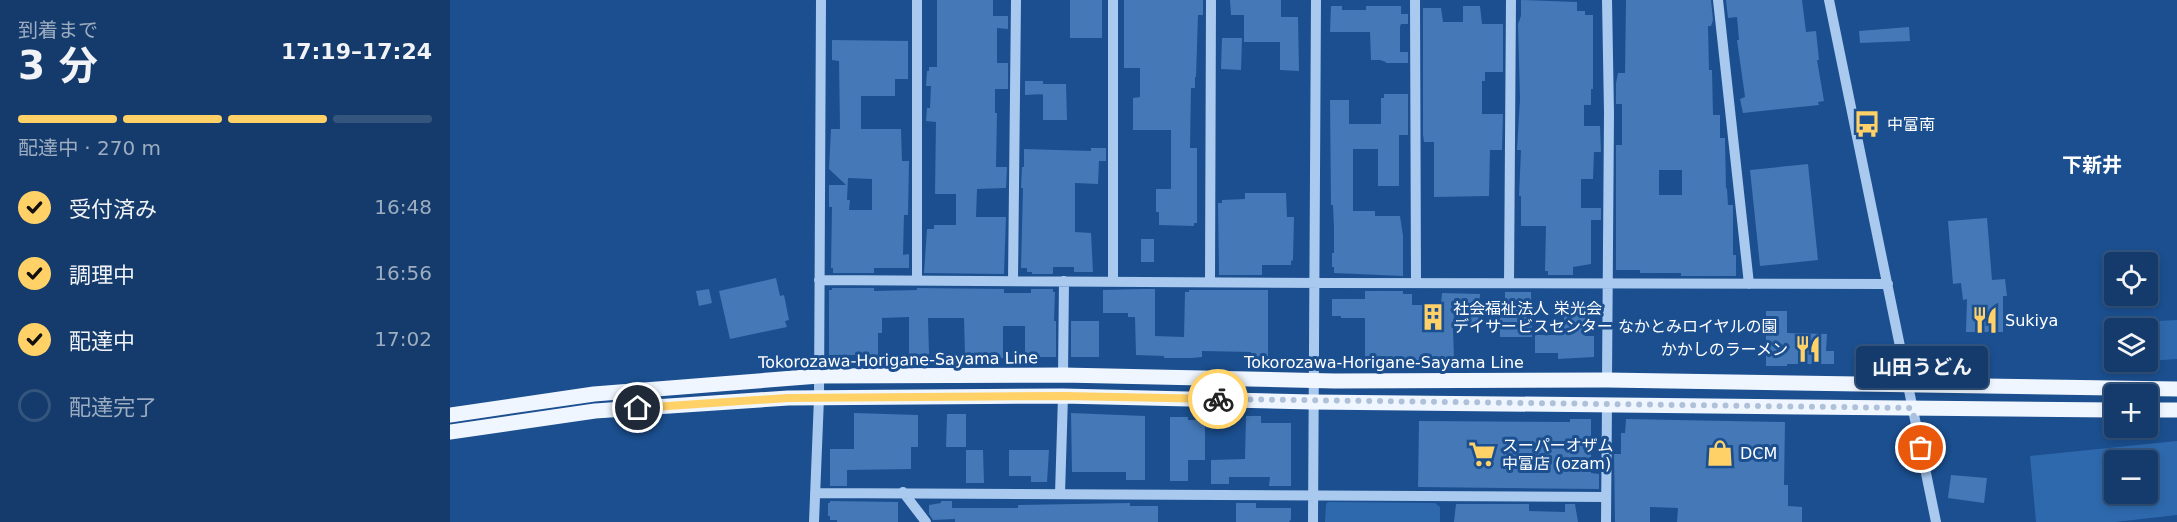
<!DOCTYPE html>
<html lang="ja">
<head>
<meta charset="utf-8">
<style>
  :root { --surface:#143b6b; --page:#1d4271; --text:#f1f3f6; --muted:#9dadc1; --line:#33557e; --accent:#ffd166 }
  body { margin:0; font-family:"DejaVu Sans","Noto Sans JP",sans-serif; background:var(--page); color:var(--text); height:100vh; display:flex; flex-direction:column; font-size:22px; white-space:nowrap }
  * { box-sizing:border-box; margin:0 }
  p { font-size:20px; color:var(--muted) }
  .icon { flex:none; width:33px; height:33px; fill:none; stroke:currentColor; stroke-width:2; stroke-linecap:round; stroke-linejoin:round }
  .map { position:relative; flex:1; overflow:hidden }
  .drawer { display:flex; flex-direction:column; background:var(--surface); width:450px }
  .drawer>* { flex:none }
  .fabs { position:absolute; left:1654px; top:252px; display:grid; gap:12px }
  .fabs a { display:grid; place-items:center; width:54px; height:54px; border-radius:6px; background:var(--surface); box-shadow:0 3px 9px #0003,0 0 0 2px var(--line); font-size:30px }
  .pin { position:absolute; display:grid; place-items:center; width:51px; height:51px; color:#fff; margin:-26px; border:3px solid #fff; border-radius:50%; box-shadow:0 2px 6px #0007 }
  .courier { position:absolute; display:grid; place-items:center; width:60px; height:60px; margin:-30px; border:4px solid #ffd166; border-radius:50%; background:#fff; color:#222; box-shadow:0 2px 8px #0007 }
  .bubble { position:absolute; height:42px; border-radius:6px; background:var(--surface); box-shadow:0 3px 9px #0003,0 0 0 2px var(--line); font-size:20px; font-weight:700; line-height:42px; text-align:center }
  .overview em { font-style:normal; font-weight:700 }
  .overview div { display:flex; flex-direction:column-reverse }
  .overview { display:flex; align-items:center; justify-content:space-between; height:102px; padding:0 18px }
  h1 { font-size:39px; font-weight:700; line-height:45px }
  .bar { display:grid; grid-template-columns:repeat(4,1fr); gap:9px 6px; align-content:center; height:72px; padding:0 18px }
  .bar i { height:8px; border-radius:4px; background:var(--line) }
  .bar .selected { background:var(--accent) }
  .bar p { grid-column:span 4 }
  ol { padding:0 18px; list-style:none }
  li { display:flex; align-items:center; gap:18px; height:66px }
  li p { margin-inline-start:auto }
  li .icon { padding:6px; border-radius:50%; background:var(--accent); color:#111; stroke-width:4 }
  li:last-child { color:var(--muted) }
  li i { width:33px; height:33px; border:3px solid var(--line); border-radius:50% }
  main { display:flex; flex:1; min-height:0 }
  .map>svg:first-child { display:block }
  .green { fill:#2e69ad; fill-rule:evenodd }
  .building { fill:#4478b7; fill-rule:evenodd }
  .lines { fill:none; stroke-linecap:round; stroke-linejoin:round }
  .minor { stroke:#a9c9ee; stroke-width:10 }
  .major { stroke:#f0f6ff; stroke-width:15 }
  .done { stroke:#afc1d8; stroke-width:6; stroke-dasharray:0 10.8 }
  .route { stroke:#ffd166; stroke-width:8 }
  .labels { text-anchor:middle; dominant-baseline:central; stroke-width:6; stroke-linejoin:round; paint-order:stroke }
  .poi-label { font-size:16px; fill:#fff; stroke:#1b4f8f; text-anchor:start }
  .street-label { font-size:16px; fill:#fff; stroke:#1b4f8f }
  .quarter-label { font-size:20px; font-weight:bold; fill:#fff; stroke:#1b4f8f }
</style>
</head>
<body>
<main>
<section class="drawer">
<div class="overview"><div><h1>3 分</h1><p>到着まで</p></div><em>17:19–17:24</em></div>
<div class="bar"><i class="selected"></i><i class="selected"></i><i class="selected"></i><i></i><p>配達中 · 270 m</p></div>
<ol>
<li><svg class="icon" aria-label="check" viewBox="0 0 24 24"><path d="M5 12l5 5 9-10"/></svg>受付済み<p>16:48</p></li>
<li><svg class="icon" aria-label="check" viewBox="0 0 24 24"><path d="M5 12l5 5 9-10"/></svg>調理中<p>16:56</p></li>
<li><svg class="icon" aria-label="check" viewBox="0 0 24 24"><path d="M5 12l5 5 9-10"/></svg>配達中<p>17:02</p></li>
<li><i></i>配達完了</li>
</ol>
</section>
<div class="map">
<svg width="1727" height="522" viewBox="0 0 1727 522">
  <rect width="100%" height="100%" fill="#1b4f8f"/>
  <path class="green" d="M 1727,320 L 1727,359 L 1698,361 L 1698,328 L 1688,328 L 1688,322 Z
    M 1727,441 L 1727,515 L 1665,522 L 1586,522 L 1580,456 ZM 1665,460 L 1698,460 L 1698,494 L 1665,494 Z
    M 878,502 L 985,503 L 990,507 L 990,522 L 875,522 L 876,504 Z"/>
  <path class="building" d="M 487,0 L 543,0 L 543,16 L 558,16 L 558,29 L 547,28 L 547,63 L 558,63 L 558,89 L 545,89 L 545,113 L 547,113 L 546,167 L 557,167 L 556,188 L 527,189 L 526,217 L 556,217 L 554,274 L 474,273 L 477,229 L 484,229 L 484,225 L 506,225 L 506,194 L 485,194 L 486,122 L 476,121 L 477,108 L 480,108 L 481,86 L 476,86 L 477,71 L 479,71 L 479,67 L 487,67 Z
    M 620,0 L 652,0 L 652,38 L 620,38 Z
    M 674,0 L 753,0 L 753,15 L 748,15 L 746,77 L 745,77 L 745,88 L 741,88 L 740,148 L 747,148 L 747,223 L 744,223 L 744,226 L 709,225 L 709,212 L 706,212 L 706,189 L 721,189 L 721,130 L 683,130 L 683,98 L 690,97 L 690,68 L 674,68 Z
    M 780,0 L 831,0 L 831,17 L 848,17 L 849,71 L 830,70 L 830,42 L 794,42 L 794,15 L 781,15 Z
    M 1071,0 L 1127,2 L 1127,11 L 1135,11 L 1135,15 L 1143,15 L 1143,89 L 1141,89 L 1141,105 L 1134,105 L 1134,126 L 1150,126 L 1151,152 L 1144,152 L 1143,179 L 1131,179 L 1131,208 L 1151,208 L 1151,220 L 1141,220 L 1141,264 L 1123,267 L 1123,275 L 1098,275 L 1098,271 L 1095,271 L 1096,226 L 1071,226 L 1071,196 L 1069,196 L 1071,150 L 1067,150 L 1070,99 L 1068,24 L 1071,16 Z
    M 1176,0 L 1261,0 L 1263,20 L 1261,26 L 1258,26 L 1259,70 L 1262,70 L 1263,115 L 1270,115 L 1270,138 L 1275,138 L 1276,188 L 1277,189 L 1278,205 L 1283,205 L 1283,255 L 1286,255 L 1286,276 L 1231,276 L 1231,273 L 1190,273 L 1190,270 L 1166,270 L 1166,145 L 1172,145 L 1172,104 L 1166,104 L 1166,83 L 1168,73 L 1175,73 ZM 1209,170 L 1232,170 L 1232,195 L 1209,195 Z
    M 1276,0 L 1352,0 L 1356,32 L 1366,31 L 1369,60 L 1367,60 L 1374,101 L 1368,102 L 1369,105 L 1293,113 L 1290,99 L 1295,97 L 1287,40 L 1289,40 L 1287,17 L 1278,18 Z
    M 881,6 L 892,6 L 892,10 L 916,10 L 916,6 L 951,6 L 951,14 L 958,14 L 958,24 L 951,24 L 950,27 L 950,52 L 958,52 L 958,63 L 936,63 L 936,62 L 930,60 L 921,60 L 920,32 L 880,32 Z
    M 1013,6 L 1030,6 L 1032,24 L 1053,24 L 1053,72 L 1035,72 L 1035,81 L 1032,81 L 1032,114 L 1053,114 L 1052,150 L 1040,150 L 1039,196 L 984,197 L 984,142 L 974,142 L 973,135 L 973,8 L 991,8 L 993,22 L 1013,22 Z
    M 1459,27 L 1460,41 L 1410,43 L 1409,31 Z
    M 772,38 L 792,38 L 791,70 L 771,69 Z
    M 382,40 L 458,41 L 458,79 L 445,79 L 445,96 L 411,96 L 411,129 L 451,129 L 452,161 L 459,161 L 458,215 L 454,215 L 453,255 L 459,254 L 459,268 L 424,268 L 424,273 L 383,273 L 383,268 L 381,268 L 382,207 L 379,207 L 379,185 L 396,185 L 379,169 L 381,129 L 390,129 L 389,61 L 382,60 ZM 398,178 L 422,179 L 422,210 L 399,210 L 400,200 L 397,200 Z
    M 575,81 L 593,81 L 593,94 L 575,95 Z
    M 593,84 L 616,84 L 617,120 L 593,120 Z
    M 934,94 L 958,94 L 958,135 L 949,135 L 949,186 L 928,186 L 928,149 L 903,149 L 903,211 L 925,211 L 925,216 L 950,216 L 953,236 L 953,276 L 884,273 L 884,267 L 882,267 L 882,253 L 884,253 L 884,228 L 883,205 L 881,205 L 880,100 L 899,100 L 899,124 L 931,124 L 931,98 L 934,98 Z
    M 641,148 L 656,148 L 656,161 L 649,161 L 648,184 L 625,183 L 625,232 L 641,233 L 643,272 L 624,272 L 624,267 L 603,267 L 603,274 L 582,274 L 582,272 L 577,272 L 577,268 L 571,268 L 573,188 L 571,188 L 572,167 L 574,167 L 574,149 L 641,151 Z
    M 1358,164 L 1368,260 L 1310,266 L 1300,170 Z
    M 795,193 L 836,193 L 837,217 L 844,217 L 843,260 L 841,261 L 841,265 L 812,265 L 812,275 L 769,275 L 768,203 L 772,203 L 772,200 L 795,199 Z
    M 1537,218 L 1542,280 L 1555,279 L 1557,296 L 1553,296 L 1553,332 L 1516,332 L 1517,299 L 1513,300 L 1511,283 L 1503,284 L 1498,221 Z
    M 691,239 L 704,239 L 704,262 L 691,262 Z
    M 326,278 L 330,296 L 334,295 L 339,320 L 335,321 L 337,327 L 280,339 L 269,291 Z
    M 382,288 L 424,288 L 424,291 L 467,290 L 467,288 L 554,289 L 554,293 L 581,293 L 581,289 L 603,289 L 603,292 L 605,292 L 604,321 L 606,321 L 606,357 L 575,357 L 575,326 L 553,326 L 553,358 L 540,358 L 540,354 L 515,355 L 514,318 L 478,318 L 479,354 L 459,355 L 459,317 L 432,318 L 432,333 L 428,333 L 428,355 L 379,355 L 379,290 L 382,290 Z
    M 259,289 L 262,303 L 249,306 L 246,291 Z
    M 691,289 L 705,289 L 705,336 L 734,337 L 735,292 L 739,292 L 739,290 L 818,290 L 818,359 L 801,359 L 801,352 L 752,351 L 752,357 L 742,358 L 714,358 L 714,356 L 686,355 L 685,317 L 678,317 L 678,313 L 653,313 L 653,290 Z
    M 915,291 L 953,291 L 953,294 L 962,294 L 962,305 L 991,305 L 992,293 L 1030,294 L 1028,328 L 1003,328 L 1004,359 L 915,362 L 915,318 L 891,318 L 891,316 L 882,316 L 882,299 L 915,299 Z
    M 1055,292 L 1081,292 L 1082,337 L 1050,337 L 1050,309 L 1055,309 Z
    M 1120,310 L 1135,310 L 1135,336 L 1144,336 L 1144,357 L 1108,359 L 1108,353 L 1085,353 L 1085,335 L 1114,335 L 1114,314 L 1118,314 Z
    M 1316,311 L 1337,311 L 1337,333 L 1377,334 L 1376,351 L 1384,351 L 1384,364 L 1337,364 L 1337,366 L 1316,366 Z
    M 621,321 L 649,321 L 649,357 L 621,357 Z
    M 404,413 L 468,415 L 468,447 L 461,447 L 461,469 L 397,470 L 397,486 L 380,486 L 380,449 L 404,449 Z
    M 621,413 L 695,416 L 695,480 L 676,480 L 676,472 L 622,472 Z
    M 497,414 L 516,414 L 516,447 L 496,447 Z
    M 796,416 L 811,416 L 811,423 L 841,423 L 841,486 L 819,486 L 820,477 L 779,477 L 779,484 L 761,484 L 761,460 L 795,459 Z
    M 720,417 L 738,417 L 738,420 L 755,420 L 755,460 L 738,460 L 738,481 L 720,481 Z
    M 1120,419 L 1141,419 L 1141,473 L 1149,474 L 1149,489 L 968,487 L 969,421 L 1120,422 Z
    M 1176,419 L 1335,422 L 1334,485 L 1338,485 L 1338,506 L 1352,507 L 1352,522 L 1227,522 L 1228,508 L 1200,507 L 1200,522 L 1165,522 L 1164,454 L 1171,454 L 1171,433 L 1175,433 Z
    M 516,450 L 533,450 L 534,483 L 516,483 Z
    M 559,450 L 599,450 L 597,482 L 581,482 L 581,476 L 559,476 Z
    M 1501,475 L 1537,478 L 1534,503 L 1498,498 Z
    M 380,501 L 448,502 L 448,522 L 387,522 L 387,520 L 380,520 L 380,516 L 378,516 L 378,503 L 380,503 Z
    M 491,501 L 502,501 L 502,508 L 568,508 L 568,505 L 680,503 L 680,506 L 708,506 L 708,522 L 505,522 L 505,519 L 483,520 L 479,514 L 479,505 L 491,503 Z
    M 786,503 L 806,503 L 806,508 L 841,508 L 841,519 L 839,522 L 786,522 Z
    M 1006,504 L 1079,504 L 1079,511 L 1115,512 L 1115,504 L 1125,504 L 1128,522 L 1004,522 Z"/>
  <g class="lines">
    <path class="minor" d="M 965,0 L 966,283
      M 1157,0 L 1159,113 L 1157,380
      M 1268,0 L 1299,284
      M 1379,0 L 1486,522
      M 369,280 L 876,283 L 1438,284
      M 467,280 L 467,0
      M 563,281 L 566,0
      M 663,282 L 663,0
      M 760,282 L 761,0
      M 1059,283 L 1061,0
      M 613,375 L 614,281
      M 453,492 L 476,522
      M 365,493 L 1156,497
      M 610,494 L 613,396
      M 364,522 L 369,398 L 371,0
      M 863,522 L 866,0
      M 1156,522 L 1157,404"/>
    <path class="major" d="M 1698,410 L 1727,410
      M 0,415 L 144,394 L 369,376 L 613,375 L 885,381 L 1157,380 L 1727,389
      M 0,432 L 145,411 L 338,398 L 613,396 L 862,402 L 1665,410"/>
  </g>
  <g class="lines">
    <path class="done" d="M 768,399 L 1462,408 L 1471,448"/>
    <path class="route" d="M 188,408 L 338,398 L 614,396 L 768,399"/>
  </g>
  <defs>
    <symbol id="bus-bare" viewBox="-9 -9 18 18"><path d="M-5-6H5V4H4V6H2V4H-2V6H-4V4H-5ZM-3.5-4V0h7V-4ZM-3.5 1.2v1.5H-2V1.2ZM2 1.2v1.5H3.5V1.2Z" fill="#ffd166" stroke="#1b4f8f" stroke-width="2.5" paint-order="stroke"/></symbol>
    <symbol id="building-bare" viewBox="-9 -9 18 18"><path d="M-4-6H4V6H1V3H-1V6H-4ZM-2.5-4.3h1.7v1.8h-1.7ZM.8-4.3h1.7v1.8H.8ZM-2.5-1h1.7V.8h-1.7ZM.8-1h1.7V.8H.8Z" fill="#ffd166" stroke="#1b4f8f" stroke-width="2.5" paint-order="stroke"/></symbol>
    <symbol id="restaurant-bare" viewBox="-9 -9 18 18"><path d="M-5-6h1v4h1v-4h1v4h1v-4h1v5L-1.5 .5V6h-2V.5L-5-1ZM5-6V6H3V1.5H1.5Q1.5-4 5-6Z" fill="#ffd166" stroke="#1b4f8f" stroke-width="2.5" paint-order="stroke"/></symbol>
    <symbol id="shop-bare" viewBox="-9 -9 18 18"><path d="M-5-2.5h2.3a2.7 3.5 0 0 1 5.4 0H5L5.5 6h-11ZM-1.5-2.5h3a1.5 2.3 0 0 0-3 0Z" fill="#ffd166" stroke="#1b4f8f" stroke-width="2.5" paint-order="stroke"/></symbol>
    <symbol id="supermarket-bare" viewBox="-9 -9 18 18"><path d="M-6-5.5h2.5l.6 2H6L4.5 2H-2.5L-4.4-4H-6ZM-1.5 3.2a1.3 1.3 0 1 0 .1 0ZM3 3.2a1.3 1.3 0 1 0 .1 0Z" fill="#ffd166" stroke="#1b4f8f" stroke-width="2.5" paint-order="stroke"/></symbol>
  </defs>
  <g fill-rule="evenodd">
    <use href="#bus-bare" x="1398" y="105" width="38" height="38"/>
    <use href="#building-bare" x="964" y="298" width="38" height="38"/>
    <use href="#restaurant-bare" x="1516" y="301" width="38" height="38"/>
    <use href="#restaurant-bare" x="1339" y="330" width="38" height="38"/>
    <use href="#shop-bare" x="1251" y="434" width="38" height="38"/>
    <use href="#supermarket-bare" x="1013" y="435" width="38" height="38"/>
  </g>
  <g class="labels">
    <g class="poi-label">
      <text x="1437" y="124">中富南</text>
      <text x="1003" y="308">社会福祉法人 栄光会<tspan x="1003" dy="18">デイサービスセンター なかとみロイヤルの園</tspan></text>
      <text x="1555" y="320">Sukiya</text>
      <text x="1338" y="349" text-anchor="end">かかしのラーメン</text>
      <text x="1052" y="445">スーパーオザム<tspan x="1052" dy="18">中富店 (ozam)</tspan></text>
      <text x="1290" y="453">DCM</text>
    </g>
    <g class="street-label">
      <text transform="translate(448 360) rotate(-1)">Tokorozawa-Horigane-Sayama Line</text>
      <text x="934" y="362">Tokorozawa-Horigane-Sayama Line</text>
    </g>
    <g class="quarter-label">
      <text x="1642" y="165">下新井</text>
    </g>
  </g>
</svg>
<div class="fabs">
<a><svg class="icon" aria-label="locate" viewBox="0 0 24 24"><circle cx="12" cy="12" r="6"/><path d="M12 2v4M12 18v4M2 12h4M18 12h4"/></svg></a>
<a><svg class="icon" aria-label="layers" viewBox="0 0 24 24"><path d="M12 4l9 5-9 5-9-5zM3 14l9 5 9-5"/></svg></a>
<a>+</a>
<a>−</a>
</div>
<div class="pin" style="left:1471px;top:448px;background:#ea580c"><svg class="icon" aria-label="bag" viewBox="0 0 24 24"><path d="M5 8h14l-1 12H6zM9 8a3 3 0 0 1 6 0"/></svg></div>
<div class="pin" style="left:188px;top:408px;background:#1f2937"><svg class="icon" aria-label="home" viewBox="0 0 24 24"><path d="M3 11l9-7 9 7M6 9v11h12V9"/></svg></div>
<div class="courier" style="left:768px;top:399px"><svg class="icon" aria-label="bike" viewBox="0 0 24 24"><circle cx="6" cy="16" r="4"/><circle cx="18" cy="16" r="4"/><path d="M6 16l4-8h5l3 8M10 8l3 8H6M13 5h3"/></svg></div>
<div class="bubble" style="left:1406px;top:346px;width:132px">山田うどん</div>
</div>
</main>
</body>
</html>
